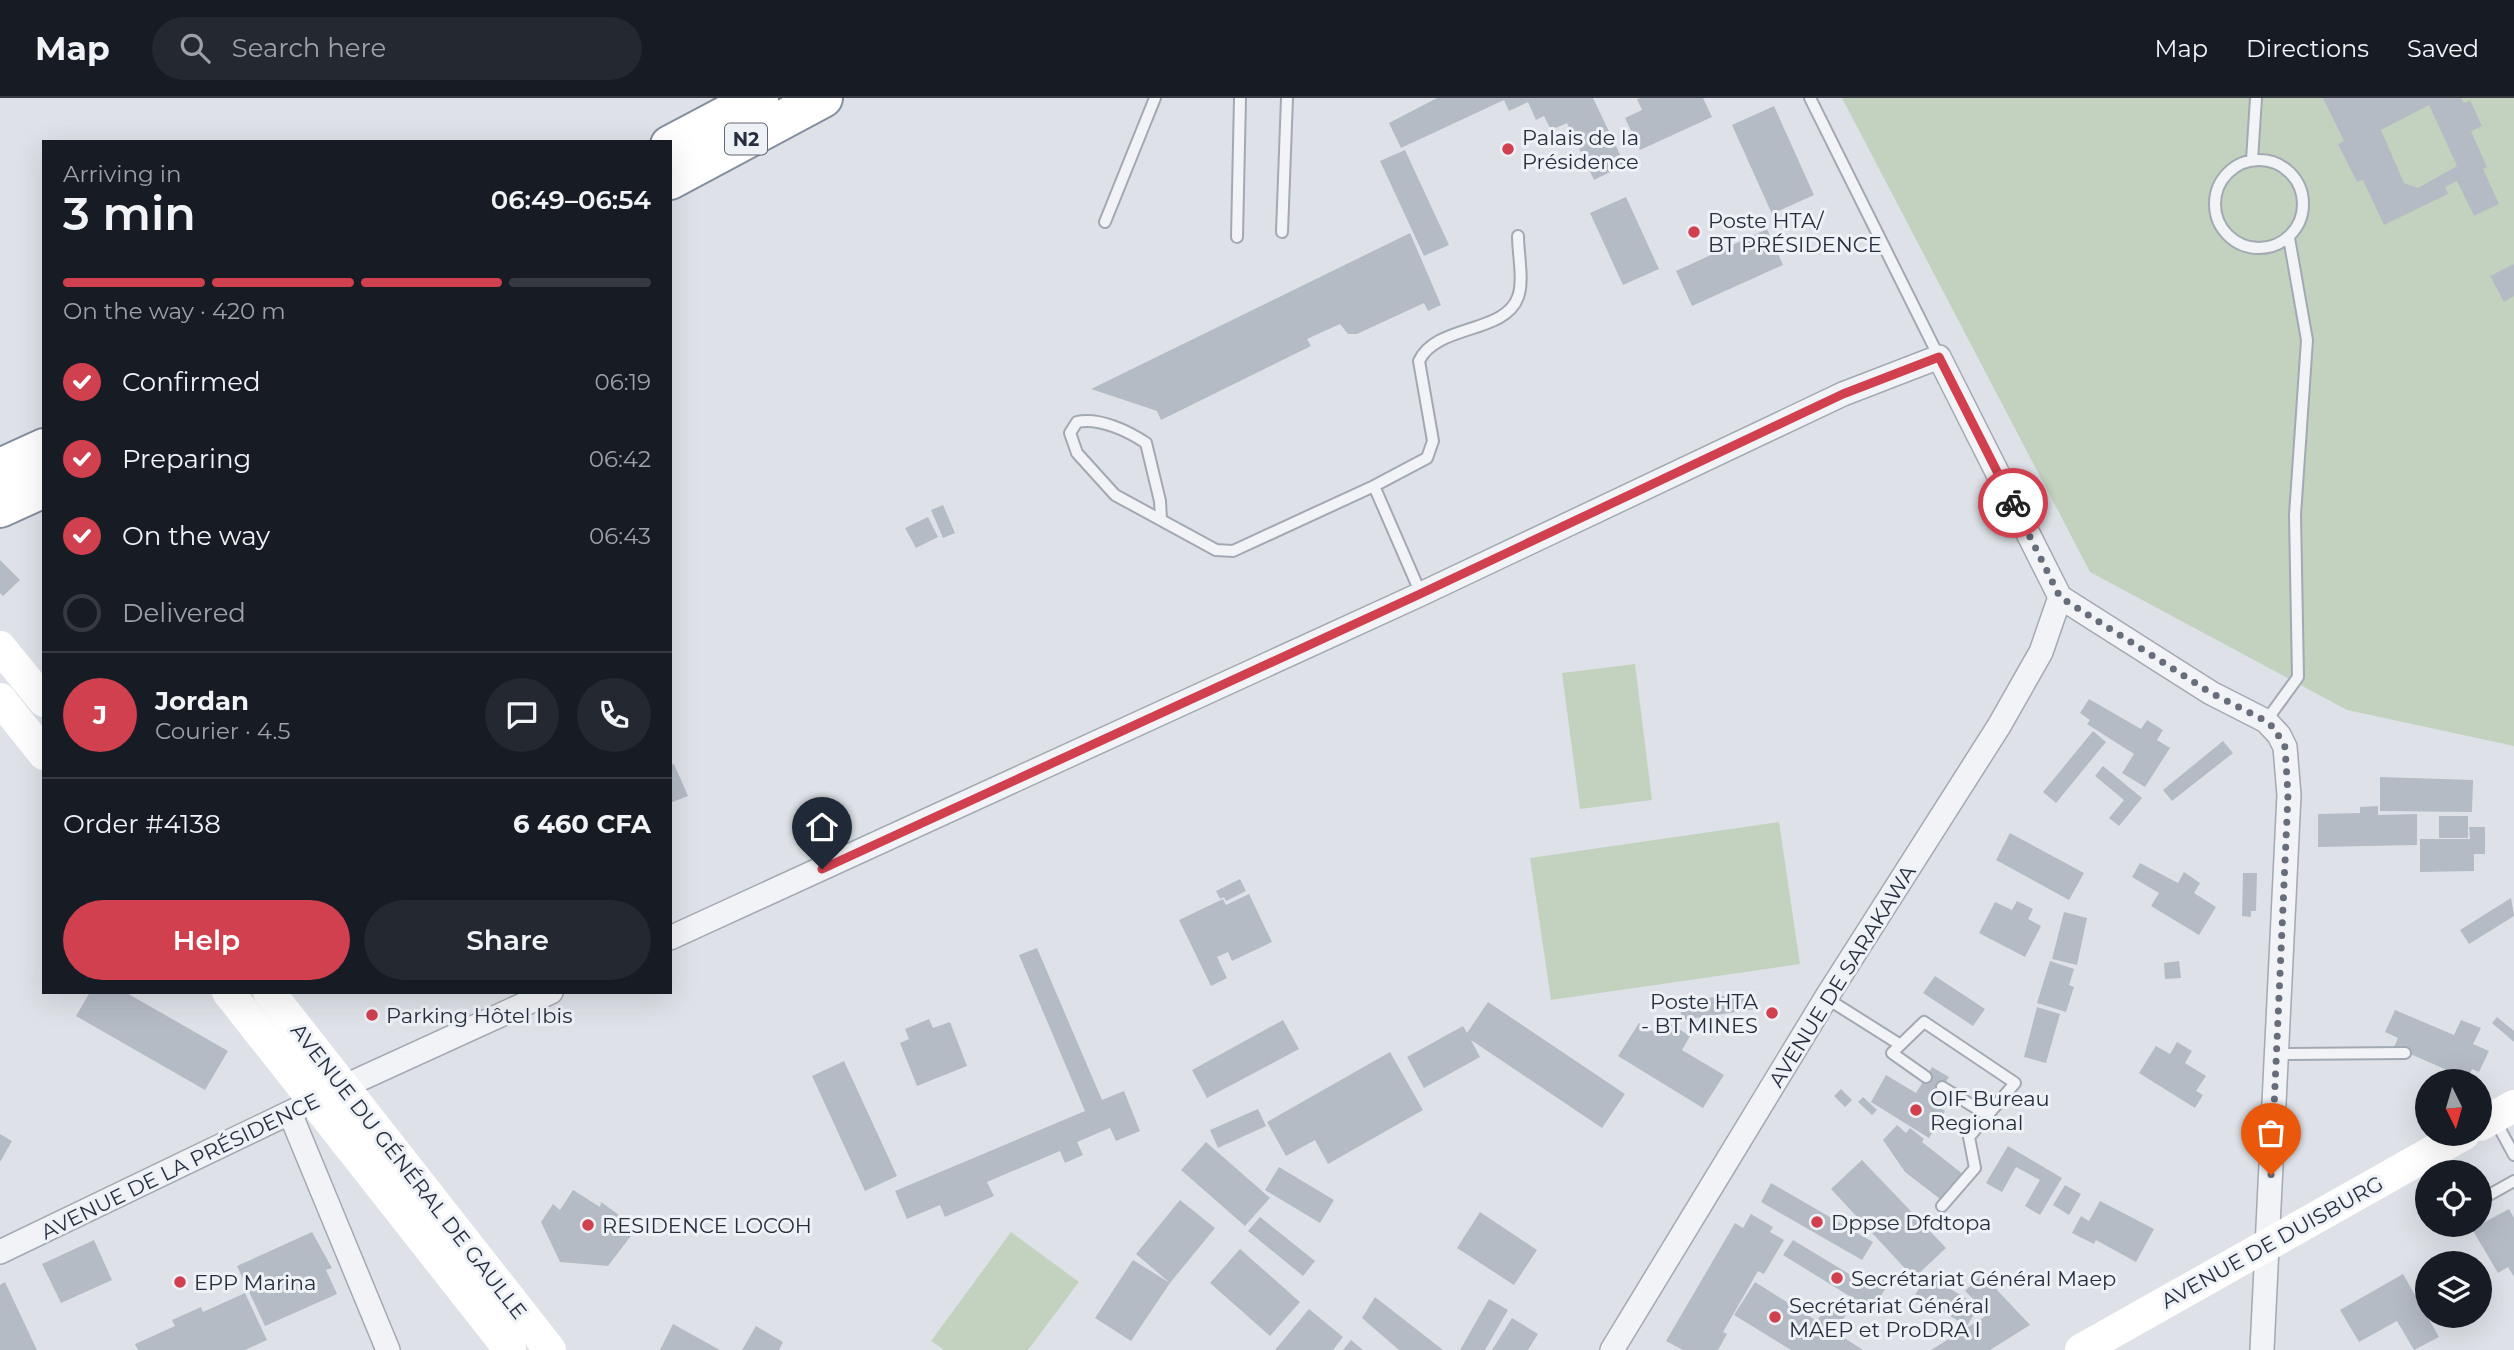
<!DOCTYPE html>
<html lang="en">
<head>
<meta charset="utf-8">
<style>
  :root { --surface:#171b24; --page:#242831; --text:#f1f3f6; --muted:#9ea1a6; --line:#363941; --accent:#d0404f }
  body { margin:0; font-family:Montserrat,sans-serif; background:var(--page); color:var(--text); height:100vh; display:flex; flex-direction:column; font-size:26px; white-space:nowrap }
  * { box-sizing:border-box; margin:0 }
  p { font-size:23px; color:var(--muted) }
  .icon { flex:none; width:38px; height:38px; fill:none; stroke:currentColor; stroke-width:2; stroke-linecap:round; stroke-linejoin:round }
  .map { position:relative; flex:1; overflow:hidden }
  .sheet { position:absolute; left:42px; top:42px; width:630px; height:854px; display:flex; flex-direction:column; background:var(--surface); border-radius:0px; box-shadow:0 7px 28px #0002 }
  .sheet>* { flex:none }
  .needle { width:46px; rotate:175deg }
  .tools { position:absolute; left:2415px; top:971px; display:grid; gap:14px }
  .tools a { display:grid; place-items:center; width:77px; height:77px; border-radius:50%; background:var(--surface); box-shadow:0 7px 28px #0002; font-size:35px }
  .pin { position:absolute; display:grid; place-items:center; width:60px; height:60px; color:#fff; margin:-72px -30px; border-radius:50% 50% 50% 0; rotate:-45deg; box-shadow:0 0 7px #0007 }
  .pin .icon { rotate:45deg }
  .courier { position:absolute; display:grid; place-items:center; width:70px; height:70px; margin:-35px; border:5px solid #d0404f; border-radius:50%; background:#fff; color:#222; box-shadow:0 2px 9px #0007 }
  .summary em { font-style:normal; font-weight:600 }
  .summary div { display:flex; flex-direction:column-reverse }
  .summary { display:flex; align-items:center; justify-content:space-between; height:119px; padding:0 21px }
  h1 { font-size:46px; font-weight:600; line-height:52px }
  .bar { display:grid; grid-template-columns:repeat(4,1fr); gap:10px 7px; align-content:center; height:84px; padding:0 21px }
  .bar i { height:9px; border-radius:5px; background:var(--line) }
  .bar .current { background:var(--accent) }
  .bar p { grid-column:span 4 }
  .line { display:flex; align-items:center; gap:18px; padding:0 21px; border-top:2px solid var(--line) }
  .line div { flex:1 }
  .round { display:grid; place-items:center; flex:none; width:74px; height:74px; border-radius:37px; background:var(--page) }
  ol { padding:0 21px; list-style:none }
  li { display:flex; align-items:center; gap:21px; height:77px }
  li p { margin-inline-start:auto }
  li .icon { padding:7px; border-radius:50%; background:var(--accent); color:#fff; stroke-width:4 }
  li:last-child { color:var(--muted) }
  li i { width:38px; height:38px; border:4px solid var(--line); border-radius:50% }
  .primary-button { display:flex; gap:14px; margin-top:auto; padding:14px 21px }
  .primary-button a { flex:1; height:80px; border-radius:42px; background:var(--accent); color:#fff; font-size:28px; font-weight:600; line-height:80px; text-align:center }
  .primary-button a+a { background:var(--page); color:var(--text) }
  header { display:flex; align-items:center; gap:42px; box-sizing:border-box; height:98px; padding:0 35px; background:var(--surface); border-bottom:2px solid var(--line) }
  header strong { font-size:33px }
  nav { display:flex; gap:38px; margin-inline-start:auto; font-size:24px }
  .search { width:490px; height:63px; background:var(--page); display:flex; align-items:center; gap:18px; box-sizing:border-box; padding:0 24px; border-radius:38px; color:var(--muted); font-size:26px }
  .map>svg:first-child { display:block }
  .green { fill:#c3d2bf }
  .building { fill:#b5bbc5; fill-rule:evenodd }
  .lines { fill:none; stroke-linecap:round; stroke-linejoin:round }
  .lane-casing { stroke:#a3a9b2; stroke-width:14 }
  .street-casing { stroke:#a3a9b2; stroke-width:26 }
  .highway-casing { stroke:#858e9f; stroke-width:42 }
  .lane { stroke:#f1f3f6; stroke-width:10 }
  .street { stroke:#f1f3f6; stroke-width:23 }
  .secondary { stroke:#fff; stroke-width:32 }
  .highway { stroke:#fff; stroke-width:38 }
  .done { stroke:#676e7a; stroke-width:7; stroke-dasharray:0 12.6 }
  .route { stroke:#d0404f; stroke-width:9 }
  .poi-dot { fill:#d0404f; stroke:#eef1f6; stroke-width:2.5 }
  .labels { text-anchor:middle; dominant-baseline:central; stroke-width:6; stroke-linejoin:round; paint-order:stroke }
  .shield { fill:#eef1f6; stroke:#636976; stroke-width:2 }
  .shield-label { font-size:19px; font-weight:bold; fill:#272f3f }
  .poi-label { font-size:21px; fill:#272f3f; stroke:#eef1f6; text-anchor:start }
  .street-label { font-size:21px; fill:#272f3f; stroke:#eef1f6 }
</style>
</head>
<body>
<header>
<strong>Map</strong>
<div class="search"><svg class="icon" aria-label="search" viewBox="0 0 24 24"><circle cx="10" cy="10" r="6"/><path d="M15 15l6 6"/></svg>Search here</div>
<nav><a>Map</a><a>Directions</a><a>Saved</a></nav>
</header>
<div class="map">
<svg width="2514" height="1252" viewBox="0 0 2514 1252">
  <rect width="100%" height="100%" fill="#dee2e8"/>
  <path class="green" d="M 1842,0 L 2514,0 L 2514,648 L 2347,612 L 2090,474 Z
    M 1635,566 L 1652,702 L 1580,711 L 1562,575 Z
    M 1779,724 L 1800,866 L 1551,902 L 1530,760 Z
    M 1011,1134 L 1079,1184 L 1028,1252 L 944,1252 L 931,1243 Z"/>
  <path class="building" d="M 1437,0 L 1593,0 L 1625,67 L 1594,82 L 1567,25 L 1551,32 L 1544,18 L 1536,22 L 1528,4 L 1509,13 L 1504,2 L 1401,50 L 1389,25 Z
    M 1641,0 L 1703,0 L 1712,19 L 1640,52 L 1625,20 L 1642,12 L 1637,1 Z
    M 2323,0 L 2461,0 L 2464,5 L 2470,2 L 2482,28 L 2471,33 L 2487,69 L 2483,71 L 2499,106 L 2474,118 L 2457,83 L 2445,89 L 2448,96 L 2384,127 L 2363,82 L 2357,84 L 2338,46 L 2344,43 ZM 2429,7 L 2457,68 L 2418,90 L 2404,85 L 2381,32 Z
    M 1774,8 L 1814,97 L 1772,116 L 1732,27 Z
    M 1405,52 L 1449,147 L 1424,158 L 1380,63 Z
    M 1626,99 L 1659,171 L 1623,187 L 1590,115 Z
    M 1767,131 L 1783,167 L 1692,208 L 1676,173 Z
    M 1410,135 L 1441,207 L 1428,213 L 1424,205 L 1357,236 L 1348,236 L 1340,226 L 1307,241 L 1311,248 L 1161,322 L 1157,313 L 1091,291 Z
    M 2514,166 L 2514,198 L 2504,204 L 2490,178 Z
    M 943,407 L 955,435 L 943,440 L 931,412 Z
    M 928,419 L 938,439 L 916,450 L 905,430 Z
    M 0,462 L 20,482 L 3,498 L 0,495 Z
    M 2089,601 L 2141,631 L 2147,622 L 2163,632 L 2157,642 L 2170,650 L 2145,689 L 2122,675 L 2134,656 L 2087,626 L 2090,622 L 2080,615 Z
    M 2093,633 L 2106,644 L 2056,705 L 2043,694 Z
    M 2223,643 L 2233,655 L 2172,703 L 2163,692 Z
    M 674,666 L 688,698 L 670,705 L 670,667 Z
    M 2103,668 L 2142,700 L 2119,728 L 2109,720 L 2124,702 L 2095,678 Z
    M 2380,679 L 2473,682 L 2472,714 L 2380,713 Z
    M 2378,708 L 2378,717 L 2417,716 L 2417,747 L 2318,749 L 2318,716 L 2360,715 L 2360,709 Z
    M 2439,718 L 2468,718 L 2468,740 L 2439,740 Z
    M 2469,729 L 2485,729 L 2485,756 L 2474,756 L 2474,773 L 2420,774 L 2420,741 L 2470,741 Z
    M 2010,735 L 2084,775 L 2069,802 L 1996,762 Z
    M 2140,765 L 2178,785 L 2184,774 L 2200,785 L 2194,795 L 2216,809 L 2199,837 L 2151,808 L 2159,795 L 2132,779 Z
    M 2243,775 L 2257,775 L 2256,813 L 2251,813 L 2251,819 L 2242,818 Z
    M 1240,781 L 1246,793 L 1226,803 L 1224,799 L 1220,801 L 1216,793 Z
    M 1249,796 L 1272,844 L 1232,863 L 1228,854 L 1217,859 L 1227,880 L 1211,888 L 1179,822 L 1223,801 L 1226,807 Z
    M 2511,800 L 2514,818 L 2469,846 L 2460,832 Z
    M 2017,803 L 2033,811 L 2028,821 L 2041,828 L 2025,859 L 1979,835 L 1995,804 L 2012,812 Z
    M 2064,814 L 2087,820 L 2077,867 L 2052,861 Z
    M 1037,850 L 1102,1002 L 1124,993 L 1140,1033 L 1116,1043 L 1110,1030 L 1077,1044 L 1083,1057 L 1065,1065 L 1060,1053 L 987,1084 L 994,1098 L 945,1119 L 940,1107 L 907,1121 L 895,1093 L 1085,1013 L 1019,857 Z
    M 2050,863 L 2074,871 L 2069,887 L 2074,889 L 2066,914 L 2037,905 Z
    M 2179,863 L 2181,880 L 2165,881 L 2164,865 Z
    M 1935,878 L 1985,911 L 1973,928 L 1923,895 Z
    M 90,894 L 125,894 L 228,953 L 205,992 L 76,918 Z
    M 1753,894 L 1756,911 L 1682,922 L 1679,904 Z
    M 1488,904 L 1625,996 L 1602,1030 L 1471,942 L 1480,959 L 1424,990 L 1407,959 L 1463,928 L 1467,935 Z
    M 2037,909 L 2060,916 L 2046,965 L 2024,959 Z
    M 2395,912 L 2454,937 L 2461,922 L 2481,930 L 2473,946 L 2489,953 L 2479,974 L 2472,971 L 2468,981 L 2394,949 L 2398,940 L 2385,934 Z
    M 2497,919 L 2514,933 L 2514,944 L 2492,925 Z
    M 929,921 L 933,930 L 950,924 L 967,968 L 917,988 L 900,945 L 909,941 L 905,931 Z
    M 1663,921 L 1690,938 L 1682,952 L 1724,977 L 1703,1010 L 1618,958 L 1639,925 L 1654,934 Z
    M 1283,922 L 1299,951 L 1207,1000 L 1192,972 Z
    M 2177,944 L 2192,953 L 2185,965 L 2206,978 L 2196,993 L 2203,997 L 2195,1010 L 2139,975 L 2156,948 L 2170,956 Z
    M 1390,954 L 1423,1012 L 1328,1066 L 1315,1042 L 1286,1058 L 1267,1024 Z
    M 844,963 L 897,1078 L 865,1093 L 812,978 Z
    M 1932,969 L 1949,979 L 1932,1005 L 1945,1013 L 1929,1040 L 1871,1004 L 1886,977 L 1916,995 Z
    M 1841,991 L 1852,1002 L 1845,1009 L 1834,998 Z
    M 1863,999 L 1877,1012 L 1872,1017 L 1858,1004 Z
    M 1258,1011 L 1266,1028 L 1218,1050 L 1210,1032 Z
    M 1897,1027 L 1906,1035 L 1910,1030 L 1924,1041 L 1922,1044 L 1964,1077 L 1952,1092 L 1949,1089 L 1940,1101 L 1905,1074 L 1883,1042 Z
    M 0,1036 L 12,1043 L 0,1064 Z
    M 1206,1044 L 1270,1100 L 1245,1128 L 1181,1072 Z
    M 2008,1048 L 2062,1080 L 2040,1117 L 2025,1108 L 2040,1082 L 2016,1069 L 2002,1094 L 1986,1085 Z
    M 1862,1062 L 1946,1150 L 1914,1180 L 1831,1091 Z
    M 1279,1069 L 1334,1102 L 1320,1125 L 1265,1092 Z
    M 1771,1085 L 1873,1144 L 1862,1162 L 1761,1104 Z
    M 2065,1087 L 2081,1096 L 2069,1117 L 2053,1107 Z
    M 573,1092 L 600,1109 L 601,1104 L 637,1130 L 608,1168 L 560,1164 L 541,1124 L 553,1106 L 560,1112 Z
    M 1180,1102 L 1215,1130 L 1170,1185 L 1136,1156 Z
    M 2100,1103 L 2154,1131 L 2136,1164 L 2096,1142 L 2094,1146 L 2072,1135 L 2081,1118 L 2089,1123 Z
    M 2509,1111 L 2514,1120 L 2514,1179 L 2508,1169 L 2498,1175 L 2472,1131 Z
    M 1480,1114 L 1537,1152 L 1514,1187 L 1457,1150 Z
    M 1751,1116 L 1773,1129 L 1770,1134 L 1784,1142 L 1764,1176 L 1758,1173 L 1723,1234 L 1727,1236 L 1718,1252 L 1683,1252 L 1666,1243 L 1735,1125 L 1743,1130 Z
    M 1260,1119 L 1315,1163 L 1303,1178 L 1248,1133 Z
    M 312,1134 L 332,1170 L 326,1172 L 337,1196 L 265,1228 L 237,1168 Z
    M 94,1142 L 112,1182 L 61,1205 L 42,1166 Z
    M 1793,1142 L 1864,1185 L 1871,1174 L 1889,1185 L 1872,1212 L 1783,1157 Z
    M 1240,1151 L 1300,1204 L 1270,1238 L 1210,1185 Z
    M 1133,1162 L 1170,1185 L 1131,1243 L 1095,1220 Z
    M 1982,1176 L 2030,1227 L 1990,1252 L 1931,1252 L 1989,1216 L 1965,1193 Z
    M 2403,1176 L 2439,1239 L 2414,1252 L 2397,1223 L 2359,1244 L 2340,1212 Z
    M 1927,1177 L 1979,1208 L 1967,1228 L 1915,1197 Z
    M 5,1184 L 37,1252 L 0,1252 L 0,1187 Z
    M 1755,1184 L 1817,1223 L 1829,1204 L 1847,1215 L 1835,1234 L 1863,1252 L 1791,1252 L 1734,1217 Z
    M 245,1195 L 267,1242 L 245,1252 L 138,1252 L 135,1246 L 175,1228 L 172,1222 L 201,1209 L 203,1214 Z
    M 1375,1199 L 1443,1252 L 1399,1252 L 1362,1220 Z
    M 1489,1201 L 1508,1212 L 1485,1252 L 1460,1252 Z
    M 1309,1211 L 1343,1239 L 1333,1252 L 1275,1252 Z
    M 1512,1220 L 1538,1236 L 1528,1252 L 1492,1252 Z
    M 673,1226 L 720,1252 L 660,1252 Z
    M 756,1228 L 783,1244 L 779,1252 L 742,1252 Z
    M 1351,1242 L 1363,1252 L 1343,1252 Z"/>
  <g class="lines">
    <defs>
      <path id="lane" d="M 1810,0 L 1939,259
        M2215 106a44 44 0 1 1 88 0a44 44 0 1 1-88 0Z
        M 2252,62 L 2256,0
        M 1105,124 L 1155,0
        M 1282,134 L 1287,0
        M 1237,139 L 1240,0
        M 1374,388 L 1427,360 L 1433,343 L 1419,263 C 1436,226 1505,236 1518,199 C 1524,183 1518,156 1518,138
        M 1161,421 L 1160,403 L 1146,345 C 1128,333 1099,319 1077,324 L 1070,335 L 1077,355 L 1115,397 L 1216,452 L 1233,453 L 1374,388 L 1421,496
        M 2266,623 L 2298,579 L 2295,417 L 2307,242 L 2289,140
        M 1826,900 L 1899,946
        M 2277,956 L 2405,955
        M 1926,979 L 1892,955 L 1924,924 L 2015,985 L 1969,1039 L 1975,1070 L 1942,1108
        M 1942,989 L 1989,1018
        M 2495,1022 L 2514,1057
        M 2480,1102 L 2514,1083"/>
      <path id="street" d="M 670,840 L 1421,496 L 1843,296 L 1939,259 L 2060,499 L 2211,595 L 2266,623 L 2279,637 L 2285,649 L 2289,697 L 2262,1252
        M 290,1015 L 388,1252
        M 0,1154 L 343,989 L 551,894
        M 1612,1252 L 1826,900 L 1999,628 L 2041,554 L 2060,499"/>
      <path id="highway" d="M 670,47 L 759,0
        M 670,82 L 823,0
        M 0,370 L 44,350
        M 0,410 L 44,390"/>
    </defs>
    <use href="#lane" class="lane-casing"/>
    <use href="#street" class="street-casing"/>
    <use href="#highway" class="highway-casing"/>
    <use href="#lane" class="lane"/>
    <use href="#street" class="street"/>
    <path class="secondary" d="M 0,549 L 44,603
      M 0,601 L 44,656
      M 228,894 L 510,1252
      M 269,894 L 550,1252
      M 2480,1027 L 2514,1008
      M 2081,1252 L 2464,1036"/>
    <use href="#highway" class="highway"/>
  </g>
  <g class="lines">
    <path class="done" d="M 2013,405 L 2060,499 L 2211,595 L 2266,623 L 2274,630 L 2285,649 L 2288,697 L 2271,1077"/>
    <path class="route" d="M 822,771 L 1420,496 L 1843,296 L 1939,259 L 2013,405"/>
  </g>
  <g class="poi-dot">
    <circle cx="1508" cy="51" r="7"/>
    <circle cx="1694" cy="134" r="7"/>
    <circle cx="1772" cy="915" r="7"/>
    <circle cx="372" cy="917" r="7"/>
    <circle cx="1916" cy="1012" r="7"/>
    <circle cx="1817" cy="1124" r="7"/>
    <circle cx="588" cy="1127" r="7"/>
    <circle cx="1837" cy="1180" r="7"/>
    <circle cx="180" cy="1184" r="7"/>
    <circle cx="1775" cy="1219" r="7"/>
  </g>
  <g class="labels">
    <rect class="shield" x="725" y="25.5" width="42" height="31" rx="5"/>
    <g class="shield-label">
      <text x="746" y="41">N2</text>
    </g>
    <g class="poi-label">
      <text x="1522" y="39">Palais de la<tspan x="1522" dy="24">Présidence</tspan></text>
      <text x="1708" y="122">Poste HTA/<tspan x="1708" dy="24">BT PRÉSIDENCE</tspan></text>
      <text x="1758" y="903" text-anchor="end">Poste HTA<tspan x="1758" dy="24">- BT MINES</tspan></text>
      <text x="386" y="917">Parking Hôtel Ibis</text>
      <text x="1930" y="1000">OIF Bureau<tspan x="1930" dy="24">Regional</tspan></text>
      <text x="1831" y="1124">Dppse Dfdtopa</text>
      <text x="602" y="1127">RESIDENCE LOCOH</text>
      <text x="1851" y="1180">Secrétariat Général Maep</text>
      <text x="194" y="1184">EPP Marina</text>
      <text x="1789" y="1207">Secrétariat Général<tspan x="1789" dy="24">MAEP et ProDRA I</tspan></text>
    </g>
    <g class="street-label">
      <text transform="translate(1842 878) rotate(-58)">AVENUE DE SARAKAWA</text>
      <text transform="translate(180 1068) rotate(-26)">AVENUE DE LA PRÉSIDENCE</text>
      <text transform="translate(409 1073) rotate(52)">AVENUE DU GÉNÉRAL DE GAULLE</text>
      <text transform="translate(2272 1144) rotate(-29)">AVENUE DE DUISBURG</text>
    </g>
  </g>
</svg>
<div class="tools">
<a><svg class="needle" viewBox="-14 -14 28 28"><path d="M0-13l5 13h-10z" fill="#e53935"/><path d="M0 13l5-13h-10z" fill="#9ea1a6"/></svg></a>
<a><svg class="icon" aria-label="locate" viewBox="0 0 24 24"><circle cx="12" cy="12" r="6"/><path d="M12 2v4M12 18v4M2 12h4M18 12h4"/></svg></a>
<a><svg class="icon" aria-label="layers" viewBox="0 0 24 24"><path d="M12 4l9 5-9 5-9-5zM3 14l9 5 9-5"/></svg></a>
</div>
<div class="pin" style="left:2271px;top:1077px;background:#ea580c"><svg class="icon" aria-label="bag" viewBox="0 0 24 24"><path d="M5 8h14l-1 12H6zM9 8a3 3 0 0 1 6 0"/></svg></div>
<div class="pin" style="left:822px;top:771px;background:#1f2937"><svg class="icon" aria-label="home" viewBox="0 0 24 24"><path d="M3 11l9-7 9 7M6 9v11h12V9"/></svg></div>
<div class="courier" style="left:2013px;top:405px"><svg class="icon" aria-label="bike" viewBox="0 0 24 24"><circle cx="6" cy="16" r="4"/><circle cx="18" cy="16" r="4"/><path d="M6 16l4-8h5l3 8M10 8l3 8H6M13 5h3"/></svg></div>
<section class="sheet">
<div class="summary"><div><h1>3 min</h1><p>Arriving in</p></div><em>06:49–06:54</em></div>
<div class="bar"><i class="current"></i><i class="current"></i><i class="current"></i><i></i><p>On the way · 420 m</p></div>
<ol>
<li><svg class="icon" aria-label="check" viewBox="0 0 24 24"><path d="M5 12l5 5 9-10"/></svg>Confirmed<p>06:19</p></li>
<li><svg class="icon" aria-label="check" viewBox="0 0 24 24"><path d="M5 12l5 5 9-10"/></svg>Preparing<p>06:42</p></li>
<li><svg class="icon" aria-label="check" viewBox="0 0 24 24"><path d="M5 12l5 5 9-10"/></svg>On the way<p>06:43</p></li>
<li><i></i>Delivered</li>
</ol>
<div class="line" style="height:126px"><b class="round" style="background:var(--accent);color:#fff">J</b><div><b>Jordan</b><p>Courier · 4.5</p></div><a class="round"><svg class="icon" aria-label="chat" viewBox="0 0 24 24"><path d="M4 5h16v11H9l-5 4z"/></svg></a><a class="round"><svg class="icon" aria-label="phone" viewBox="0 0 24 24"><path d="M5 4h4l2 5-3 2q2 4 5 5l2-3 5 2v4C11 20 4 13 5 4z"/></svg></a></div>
<div class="line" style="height:91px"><div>Order #4138</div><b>6 460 CFA</b></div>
<div class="primary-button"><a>Help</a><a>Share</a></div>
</section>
</div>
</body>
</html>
